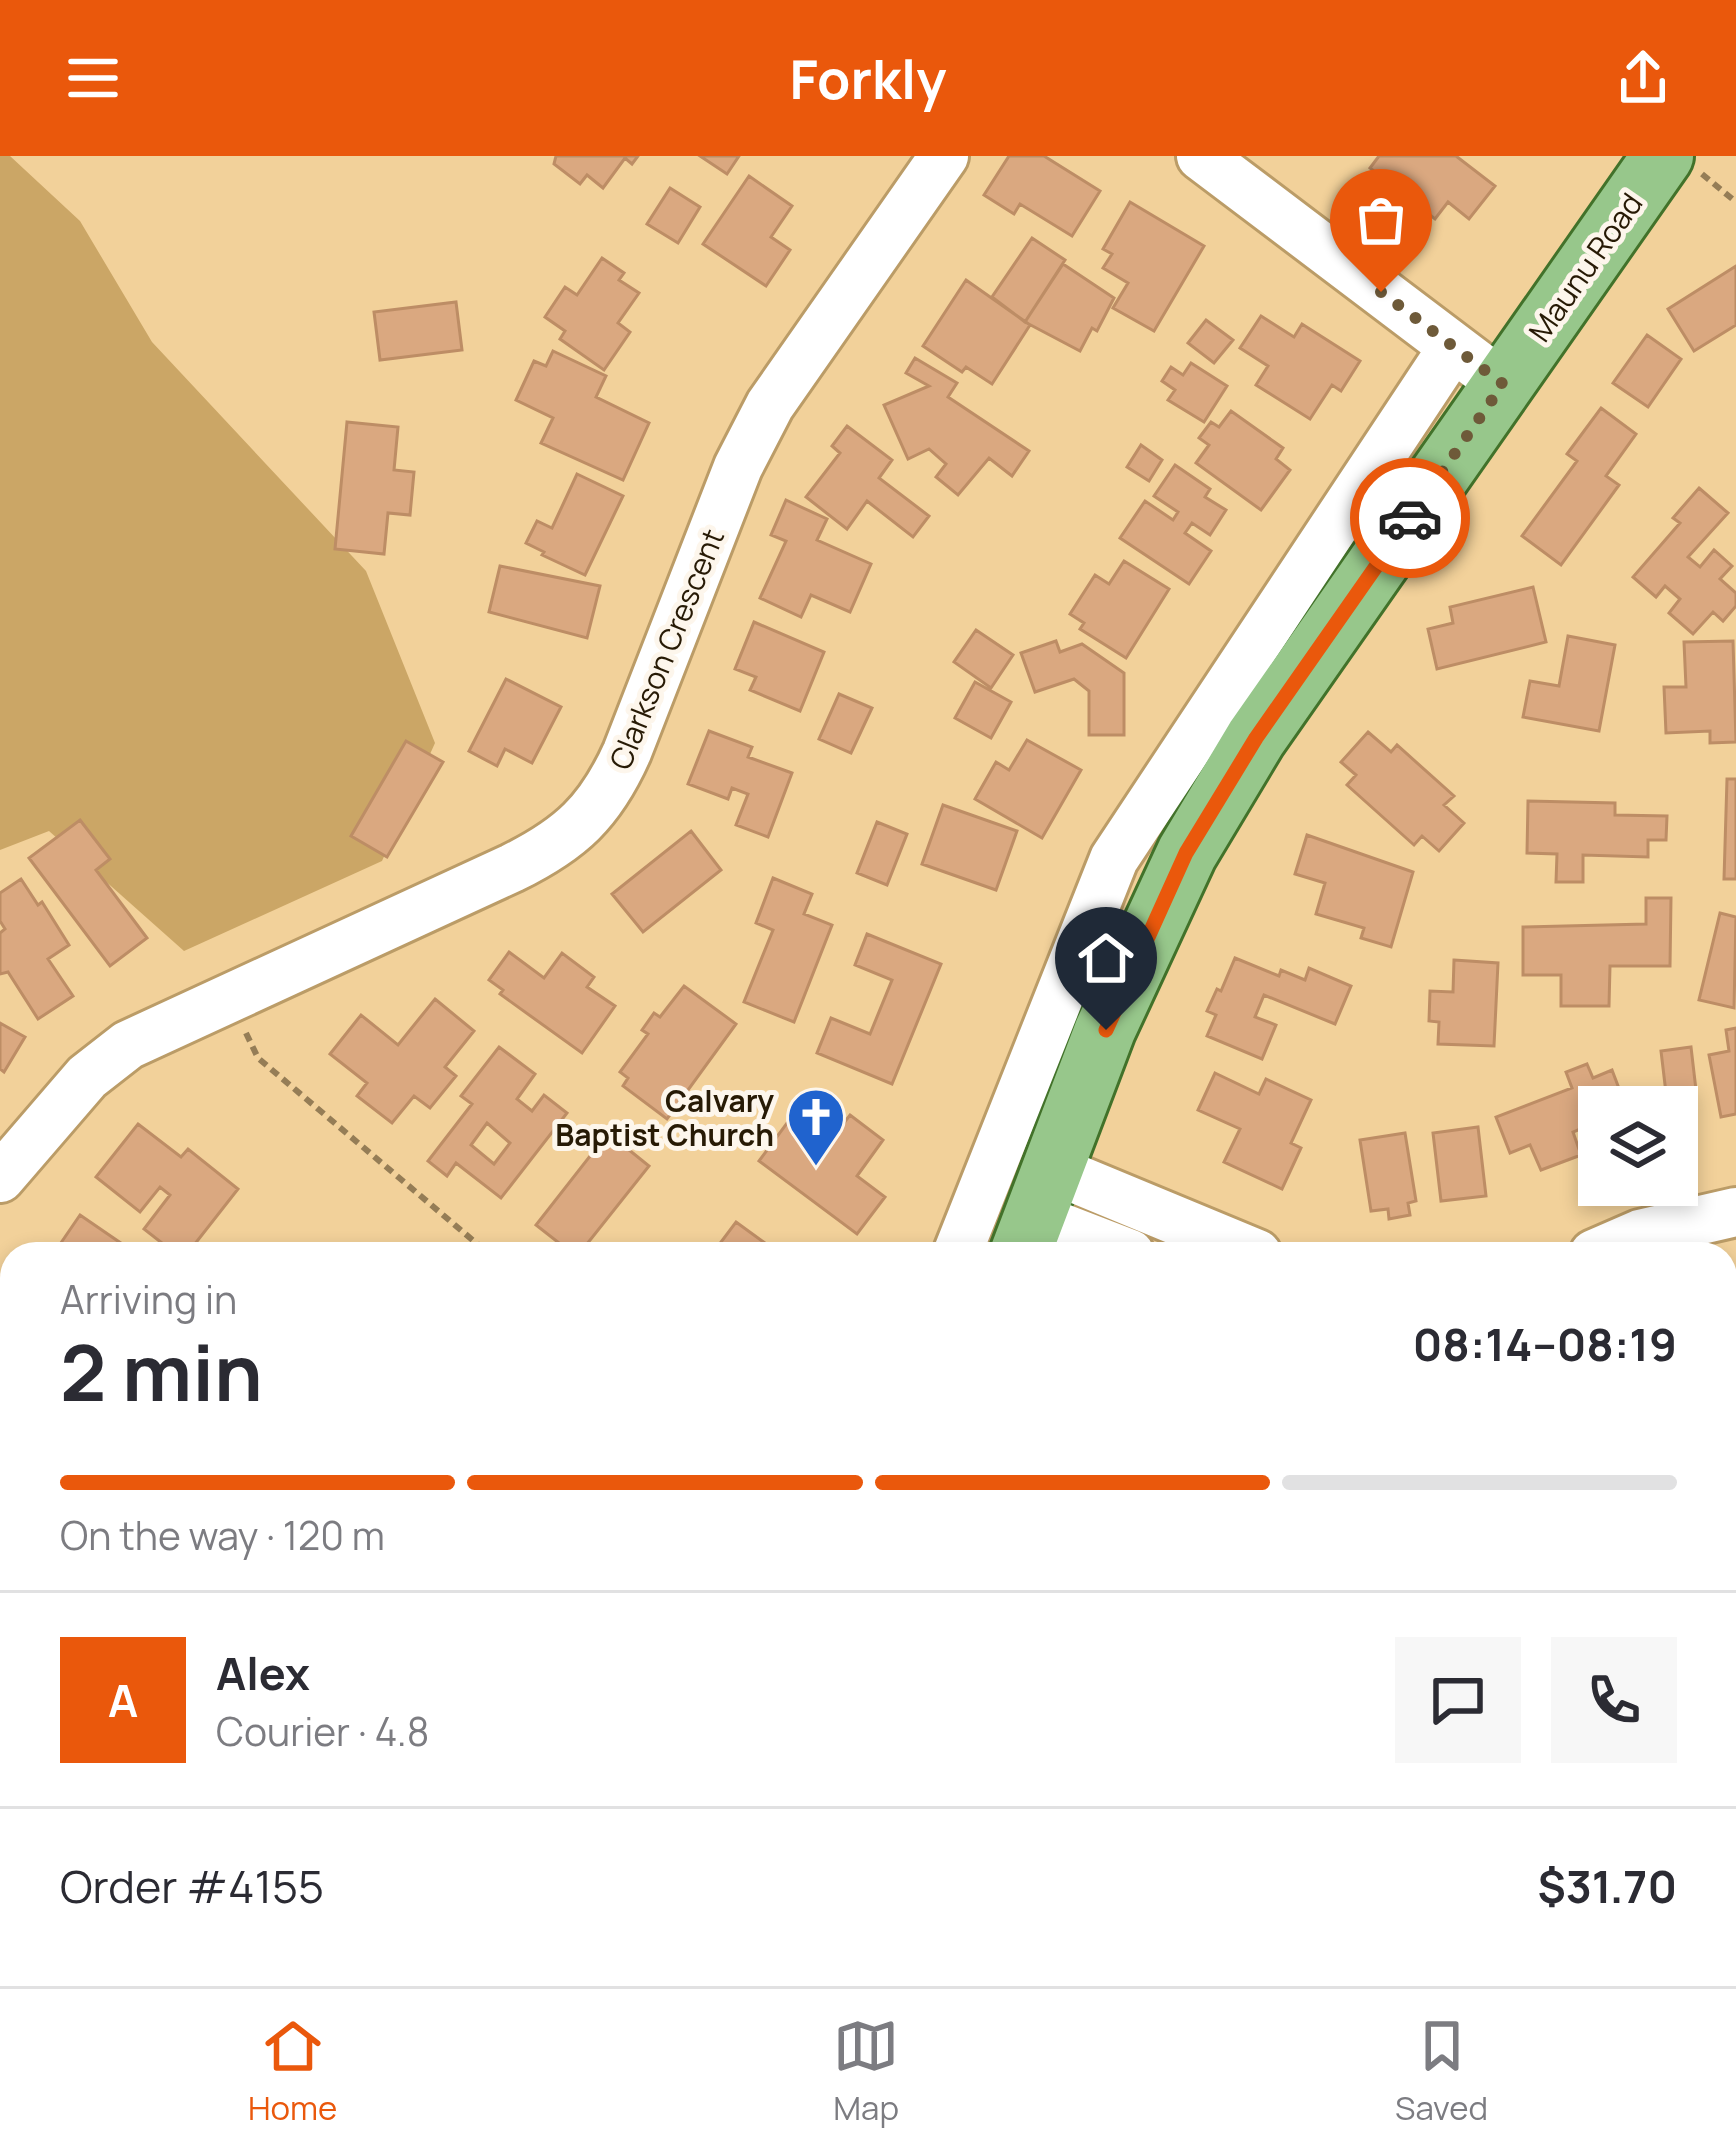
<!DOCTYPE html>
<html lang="en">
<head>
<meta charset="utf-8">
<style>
  :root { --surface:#fff; --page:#f7f7f7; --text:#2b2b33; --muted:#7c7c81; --line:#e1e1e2; --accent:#ea580c }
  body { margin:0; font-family:Manrope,sans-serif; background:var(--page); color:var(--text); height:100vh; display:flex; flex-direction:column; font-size:45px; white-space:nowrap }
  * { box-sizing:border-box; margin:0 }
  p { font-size:39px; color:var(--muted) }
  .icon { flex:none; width:66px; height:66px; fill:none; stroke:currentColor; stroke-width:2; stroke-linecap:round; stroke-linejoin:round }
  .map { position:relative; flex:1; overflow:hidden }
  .side { position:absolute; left:0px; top:1086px; width:1737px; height:744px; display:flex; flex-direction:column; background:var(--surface); border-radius:36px 36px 0 0; box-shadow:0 6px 18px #0003 }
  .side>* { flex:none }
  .controls { position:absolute; left:1578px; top:930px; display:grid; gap:24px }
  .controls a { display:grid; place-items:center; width:120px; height:120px; border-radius:0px; background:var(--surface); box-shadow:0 6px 18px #0003; font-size:60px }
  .pin { position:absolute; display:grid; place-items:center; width:102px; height:102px; color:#fff; margin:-123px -51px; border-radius:50% 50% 50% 0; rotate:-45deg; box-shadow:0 0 12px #0007 }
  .pin .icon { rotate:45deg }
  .courier { position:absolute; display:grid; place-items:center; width:120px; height:120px; margin:-60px; border:9px solid #ea580c; border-radius:50%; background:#fff; color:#222; box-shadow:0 3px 15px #0007 }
  .summary em { font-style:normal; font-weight:700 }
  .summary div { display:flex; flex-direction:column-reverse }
  .summary { display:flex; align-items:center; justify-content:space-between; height:204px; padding:0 60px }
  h1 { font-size:78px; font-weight:700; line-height:90px }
  .bar { display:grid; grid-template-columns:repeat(4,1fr); gap:18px 12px; align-content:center; height:144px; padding:0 60px }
  .bar i { height:15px; border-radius:9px; background:var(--line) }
  .bar .on { background:var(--accent) }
  .bar p { grid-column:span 4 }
  .line { display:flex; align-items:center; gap:30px; padding:0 60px; border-top:3px solid var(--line) }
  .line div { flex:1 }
  .round { display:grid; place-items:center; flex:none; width:126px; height:126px; border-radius:0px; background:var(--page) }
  header { display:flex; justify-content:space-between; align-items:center; height:156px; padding:0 60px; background:var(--accent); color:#fff; font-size:54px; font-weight:700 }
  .tabs { display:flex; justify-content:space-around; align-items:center; height:168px; border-top:3px solid var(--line); background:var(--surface); font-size:33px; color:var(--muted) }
  .tabs a { display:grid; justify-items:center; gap:6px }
  .tabs .on { color:var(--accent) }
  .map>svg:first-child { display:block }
  .green { fill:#cba666 }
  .building { fill:#daa880; stroke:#bd8d65; stroke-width:3; fill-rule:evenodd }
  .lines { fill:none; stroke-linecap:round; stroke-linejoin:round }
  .minor-casing { stroke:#bb9c67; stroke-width:54 }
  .major-casing { stroke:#42722a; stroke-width:66 }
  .path { stroke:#957d56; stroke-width:6; stroke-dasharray:9 6; stroke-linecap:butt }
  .minor { stroke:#fff; stroke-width:48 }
  .major { stroke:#97c78b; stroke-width:60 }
  .done { stroke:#6e5a39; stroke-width:12; stroke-dasharray:0 21.6 }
  .route { stroke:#ea580c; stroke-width:15 }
  .labels { text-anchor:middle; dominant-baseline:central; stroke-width:10; stroke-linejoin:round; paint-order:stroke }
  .street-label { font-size:30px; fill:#271a05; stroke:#fdf6ec }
  .poi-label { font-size:30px; font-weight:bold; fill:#271a05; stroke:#fdf6ec; text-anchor:end }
</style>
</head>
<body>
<header><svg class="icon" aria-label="menu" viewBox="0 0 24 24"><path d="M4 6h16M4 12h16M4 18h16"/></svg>Forkly<svg class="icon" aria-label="share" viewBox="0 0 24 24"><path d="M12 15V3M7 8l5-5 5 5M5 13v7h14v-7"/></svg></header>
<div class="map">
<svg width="1736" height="1830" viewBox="0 0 1736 1830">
  <rect width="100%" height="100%" fill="#f2d19a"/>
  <path class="green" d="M 0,0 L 10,0 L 80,65 L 152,186 L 366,415 L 435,587 L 382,705 L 184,795 L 49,675 L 0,694 Z
    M 1736,1606 L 1736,1830 L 1507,1830 L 1520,1818 L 1725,1818 L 1725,1617 Z"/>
  <path class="building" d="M 556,0 L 638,0 L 632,8 L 625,2 L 603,32 L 587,19 L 580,28 L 554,8 Z
    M 700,0 L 739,0 L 727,18 Z
    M 1009,0 L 1044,0 L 1100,35 L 1072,80 L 1020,48 L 1014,58 L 984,39 Z
    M 1379,0 L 1456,0 L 1495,30 L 1469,63 L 1448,46 L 1435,63 L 1370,12 Z
    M 749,20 L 792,50 L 771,81 L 790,94 L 766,130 L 703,88 Z
    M 670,32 L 700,51 L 678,87 L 647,68 Z
    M 1130,46 L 1204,90 L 1154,175 L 1113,152 L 1128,127 L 1103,112 L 1112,98 L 1103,93 Z
    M 1032,82 L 1065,104 L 1025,166 L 992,141 Z
    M 602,102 L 624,117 L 619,124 L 639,137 L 618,167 L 630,176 L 604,214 L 560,183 L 565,175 L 545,161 L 565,131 L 577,139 Z
    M 1063,108 L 1114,142 L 1097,175 L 1092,172 L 1080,195 L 1025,166 Z
    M 1736,110 L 1736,169 L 1694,195 L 1668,153 Z
    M 966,124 L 1030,169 L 992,228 L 966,211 L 962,216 L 923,190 Z
    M 456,146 L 462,194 L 380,204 L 374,156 Z
    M 1261,160 L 1294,181 L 1302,168 L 1360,205 L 1341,235 L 1332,229 L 1310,263 L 1256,229 L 1268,210 L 1240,192 Z
    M 1206,164 L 1233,184 L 1214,207 L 1188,187 Z
    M 1647,179 L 1681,203 L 1648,251 L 1613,227 Z
    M 553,195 L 606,220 L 596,241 L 649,267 L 623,324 L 541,287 L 553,262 L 516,244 L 534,205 L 546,210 Z
    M 915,202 L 957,227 L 948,241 L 1029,295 L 1012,320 L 989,302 L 958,339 L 936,321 L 946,308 L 929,293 L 908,303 L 884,249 L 929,230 L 906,217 Z
    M 1191,207 L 1227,230 L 1204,266 L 1168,244 L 1175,234 L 1162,225 L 1171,211 L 1183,219 Z
    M 1601,252 L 1636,278 L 1606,320 L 1619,329 L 1561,409 L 1522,380 L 1577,305 L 1567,298 Z
    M 1231,255 L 1283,292 L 1276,303 L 1290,314 L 1261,354 L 1196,307 L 1209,289 L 1199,282 L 1211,266 L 1219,271 Z
    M 347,266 L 398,271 L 394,314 L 414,316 L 410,359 L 388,357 L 384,398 L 335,393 Z
    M 847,270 L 892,304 L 879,322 L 929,360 L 913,381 L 867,345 L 847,373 L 806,341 L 840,297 L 832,290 Z
    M 1141,289 L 1162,304 L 1149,325 L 1127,311 Z
    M 1175,309 L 1210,333 L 1205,341 L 1226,354 L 1210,379 L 1192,367 L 1185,377 L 1211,395 L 1189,428 L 1120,382 L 1145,345 L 1173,364 L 1178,356 L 1154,340 Z
    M 577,318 L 623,340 L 585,419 L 542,399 L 544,396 L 526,387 L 537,365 L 552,372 Z
    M 1699,332 L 1728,357 L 1688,401 L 1700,411 L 1714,394 L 1732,410 L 1720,423 L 1736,437 L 1736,450 L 1723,465 L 1713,456 L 1693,478 L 1669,457 L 1680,443 L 1665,430 L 1656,441 L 1633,421 L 1680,367 L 1673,362 Z
    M 786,344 L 827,363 L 817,384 L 871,408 L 850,456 L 811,439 L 801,461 L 760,442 L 786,385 L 771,379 Z
    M 1124,405 L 1169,433 L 1126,502 L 1080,473 L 1084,467 L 1070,458 L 1095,419 L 1109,428 Z
    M 500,410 L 600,430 L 587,482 L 489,456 Z
    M 1533,431 L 1546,486 L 1437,513 L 1428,473 L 1453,467 L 1450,451 Z
    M 754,466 L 824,496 L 800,555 L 750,534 L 756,521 L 735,513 Z
    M 976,474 L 1013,499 L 991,532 L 954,506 Z
    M 1568,480 L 1615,489 L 1599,575 L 1523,561 L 1530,525 L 1559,530 Z
    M 1056,485 L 1060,496 L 1082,488 L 1124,517 L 1124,579 L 1089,579 L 1089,535 L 1074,523 L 1035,536 L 1021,497 Z
    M 1733,485 L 1736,586 L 1710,587 L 1710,575 L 1666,577 L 1664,531 L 1686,531 L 1684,486 Z
    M 506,523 L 561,551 L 532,607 L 505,593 L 497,610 L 469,595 Z
    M 975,526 L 1011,546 L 991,582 L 955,562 Z
    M 839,538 L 872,552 L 851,597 L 819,583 Z
    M 709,575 L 752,591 L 748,601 L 792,617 L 768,681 L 736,669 L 748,638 L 732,632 L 728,643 L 688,628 Z
    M 1368,576 L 1391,596 L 1397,589 L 1454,640 L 1444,649 L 1464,667 L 1439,695 L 1422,680 L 1414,689 L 1347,629 L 1356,619 L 1341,606 Z
    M 1027,584 L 1081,614 L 1042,682 L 975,643 L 996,606 L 1009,614 Z
    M 406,585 L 443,606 L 387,701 L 351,680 Z
    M 1727,623 L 1736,623 L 1736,723 L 1724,723 Z
    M 1528,645 L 1615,647 L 1615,659 L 1667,660 L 1666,684 L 1648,684 L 1648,701 L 1583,699 L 1583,726 L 1556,726 L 1557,698 L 1527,697 Z
    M 943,649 L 1017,675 L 996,734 L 922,708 Z
    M 80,664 L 110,703 L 96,714 L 147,782 L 110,810 L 29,702 Z
    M 877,666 L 907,678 L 887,729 L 857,717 Z
    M 691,675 L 721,714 L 643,776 L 612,738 Z
    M 1307,679 L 1413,716 L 1391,791 L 1361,782 L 1364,772 L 1316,758 L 1325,727 L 1295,718 Z
    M 773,722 L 812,738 L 804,758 L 832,769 L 794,866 L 744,846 L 773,774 L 756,767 Z
    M 21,723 L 38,749 L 42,746 L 69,789 L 48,803 L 73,840 L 38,863 L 8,816 L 0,818 L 0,777 L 5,773 L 0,765 L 0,737 Z
    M 1646,742 L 1671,742 L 1670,810 L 1610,810 L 1609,850 L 1561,850 L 1561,819 L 1523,819 L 1523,771 L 1646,768 Z
    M 1720,757 L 1736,761 L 1734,852 L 1699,844 Z
    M 867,778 L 941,808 L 892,928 L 817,897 L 831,862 L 870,878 L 892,824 L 855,809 Z
    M 509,796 L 544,822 L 562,797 L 594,821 L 587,831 L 615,850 L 582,897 L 500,838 L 503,834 L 489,824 Z
    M 1235,802 L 1279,820 L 1281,814 L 1305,824 L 1309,812 L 1351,830 L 1335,868 L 1264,839 L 1255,861 L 1276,869 L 1262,903 L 1207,880 L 1216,859 L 1207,855 L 1217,833 L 1221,835 Z
    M 1454,804 L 1498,807 L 1494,890 L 1438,888 L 1439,866 L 1429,865 L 1430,835 L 1453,836 Z
    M 684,830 L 736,868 L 667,963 L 623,930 L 628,922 L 620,916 L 648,878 L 642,874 L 654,857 L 660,861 Z
    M 435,843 L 474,875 L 445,911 L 456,920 L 430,952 L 414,940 L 392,967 L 357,940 L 367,927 L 330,898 L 361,859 L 398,889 Z
    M 0,867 L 25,881 L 4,916 L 0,913 Z
    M 1736,872 L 1736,958 L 1721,961 L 1709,899 L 1729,895 L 1726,874 Z
    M 499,891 L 535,918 L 517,943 L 532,955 L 544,939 L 567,957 L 501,1042 L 456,1007 L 447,1020 L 428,1005 L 472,948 L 461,940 ZM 487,967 L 510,987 L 494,1008 L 471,989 Z
    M 1691,891 L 1696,934 L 1666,937 L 1661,895 Z
    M 1587,908 L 1593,922 L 1612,914 L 1626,951 L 1599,951 L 1599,965 L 1573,976 L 1581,999 L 1541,1014 L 1530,989 L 1510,997 L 1496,961 L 1572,932 L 1566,916 Z
    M 1215,917 L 1259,938 L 1266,923 L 1311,944 L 1291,987 L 1301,992 L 1282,1033 L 1224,1006 L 1240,973 L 1198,954 Z
    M 850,959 L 883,984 L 857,1020 L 885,1041 L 857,1078 L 759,1005 L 787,967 L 823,994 Z
    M 138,968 L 181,1001 L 188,993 L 238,1033 L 187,1098 L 176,1098 L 144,1073 L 170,1039 L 160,1031 L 140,1056 L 96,1021 Z
    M 1478,971 L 1486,1040 L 1441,1045 L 1433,977 Z
    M 608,977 L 649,1010 L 579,1098 L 573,1098 L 536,1069 Z
    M 1405,977 L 1416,1045 L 1408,1047 L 1410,1059 L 1389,1063 L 1388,1053 L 1371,1055 L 1360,984 Z
    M 80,1059 L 128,1092 L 124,1098 L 41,1098 L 45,1091 L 54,1097 Z
    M 736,1066 L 780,1098 L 712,1098 Z
    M 0,1124 L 12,1134 L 12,1212 L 0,1226 Z
    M 1728,1503 L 1736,1504 L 1736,1553 L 1725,1550 Z
    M 0,1577 L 12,1580 L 12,1610 L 0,1607 Z
    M 12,1631 L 12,1684 L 5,1687 L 12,1707 L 12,1740 L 0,1744 L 0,1636 Z
    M 134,1818 L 183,1818 L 187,1830 L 139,1830 Z
    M 407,1818 L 460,1818 L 450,1830 L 417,1830 Z
    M 1212,1818 L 1282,1818 L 1289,1830 L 1215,1830 Z
    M 1377,1818 L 1455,1818 L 1440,1830 L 1362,1830 Z"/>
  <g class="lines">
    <defs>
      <path id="minor" d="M 1201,0 L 1480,211
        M 1052,1013 L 1257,1098
        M 0,1022 L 87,921 L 128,889 L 512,712 C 571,683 600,656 627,596 L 738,311 L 770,249 L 944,0
        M 1034,1061 L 1130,1098
        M 957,1098 L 1114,703 L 1453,191
        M 1594,1098 L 1640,1078 L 1736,1056
        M 1725,1282 L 1736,1309
        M 624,1818 L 639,1830
        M 848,1830 L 852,1818"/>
      <path id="major" d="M 1020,1098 L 1105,874 L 1187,697 L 1256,582 L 1663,0
        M 733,1830 L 738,1818"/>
    </defs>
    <use href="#minor" class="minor-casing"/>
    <use href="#major" class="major-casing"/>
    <path class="path" d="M 1702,18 L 1736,46
      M 246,877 L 258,902 L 489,1098
      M 1725,1418 L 1736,1411"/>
    <use href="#minor" class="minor"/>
    <use href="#major" class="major"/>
  </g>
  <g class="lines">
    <path class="done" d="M 1381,136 L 1503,228 L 1410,362"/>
    <path class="route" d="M 1106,874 L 1186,697 L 1256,582 L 1410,362"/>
  </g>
  <defs>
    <symbol id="church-pin" viewBox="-11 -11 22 30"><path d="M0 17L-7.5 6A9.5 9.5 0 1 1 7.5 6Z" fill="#2063ce" stroke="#fdf6ec"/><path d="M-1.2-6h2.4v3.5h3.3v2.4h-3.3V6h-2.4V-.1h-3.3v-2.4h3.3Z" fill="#fff"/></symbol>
  </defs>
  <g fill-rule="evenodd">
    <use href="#church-pin" x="783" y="928" width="66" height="90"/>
  </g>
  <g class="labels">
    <g class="street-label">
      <text transform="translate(1585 111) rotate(-55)">Maunu Road</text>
      <text transform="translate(666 493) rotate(-68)">Clarkson Crescent</text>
    </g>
    <g class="poi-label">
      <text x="774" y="944">Calvary<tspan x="774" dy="34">Baptist Church</tspan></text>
    </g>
  </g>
</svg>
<div class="controls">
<a><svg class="icon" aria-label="layers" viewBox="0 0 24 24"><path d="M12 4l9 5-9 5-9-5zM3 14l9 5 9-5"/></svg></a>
</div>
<div class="pin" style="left:1381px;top:136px;background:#ea580c"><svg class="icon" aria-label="bag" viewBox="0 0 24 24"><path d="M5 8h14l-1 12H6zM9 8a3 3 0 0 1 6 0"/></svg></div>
<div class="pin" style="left:1106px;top:874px;background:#1f2937"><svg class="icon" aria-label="home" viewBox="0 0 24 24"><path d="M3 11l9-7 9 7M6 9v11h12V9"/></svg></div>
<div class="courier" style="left:1410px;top:362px"><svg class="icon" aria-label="car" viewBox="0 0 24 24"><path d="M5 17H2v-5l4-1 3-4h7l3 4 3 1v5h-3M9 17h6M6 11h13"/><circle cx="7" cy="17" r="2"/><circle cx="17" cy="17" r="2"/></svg></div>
<section class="side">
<div class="summary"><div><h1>2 min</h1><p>Arriving in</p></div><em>08:14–08:19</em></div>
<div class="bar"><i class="on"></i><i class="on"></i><i class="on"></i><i></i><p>On the way · 120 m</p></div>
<div class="line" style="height:216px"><b class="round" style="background:var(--accent);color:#fff">A</b><div><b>Alex</b><p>Courier · 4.8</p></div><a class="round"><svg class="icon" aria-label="chat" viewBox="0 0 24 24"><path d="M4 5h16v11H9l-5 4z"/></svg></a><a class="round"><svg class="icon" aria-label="phone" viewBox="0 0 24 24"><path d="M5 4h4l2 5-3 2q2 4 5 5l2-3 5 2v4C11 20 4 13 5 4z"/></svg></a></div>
<div class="line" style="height:156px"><div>Order #4155</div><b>$31.70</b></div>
</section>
</div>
<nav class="tabs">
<a class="on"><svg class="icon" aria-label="home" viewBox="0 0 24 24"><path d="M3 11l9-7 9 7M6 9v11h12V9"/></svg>Home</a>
<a><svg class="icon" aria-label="map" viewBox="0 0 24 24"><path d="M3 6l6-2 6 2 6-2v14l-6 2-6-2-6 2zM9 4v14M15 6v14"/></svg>Map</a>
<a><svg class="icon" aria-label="saved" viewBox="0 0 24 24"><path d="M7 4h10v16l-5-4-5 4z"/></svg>Saved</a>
</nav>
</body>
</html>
